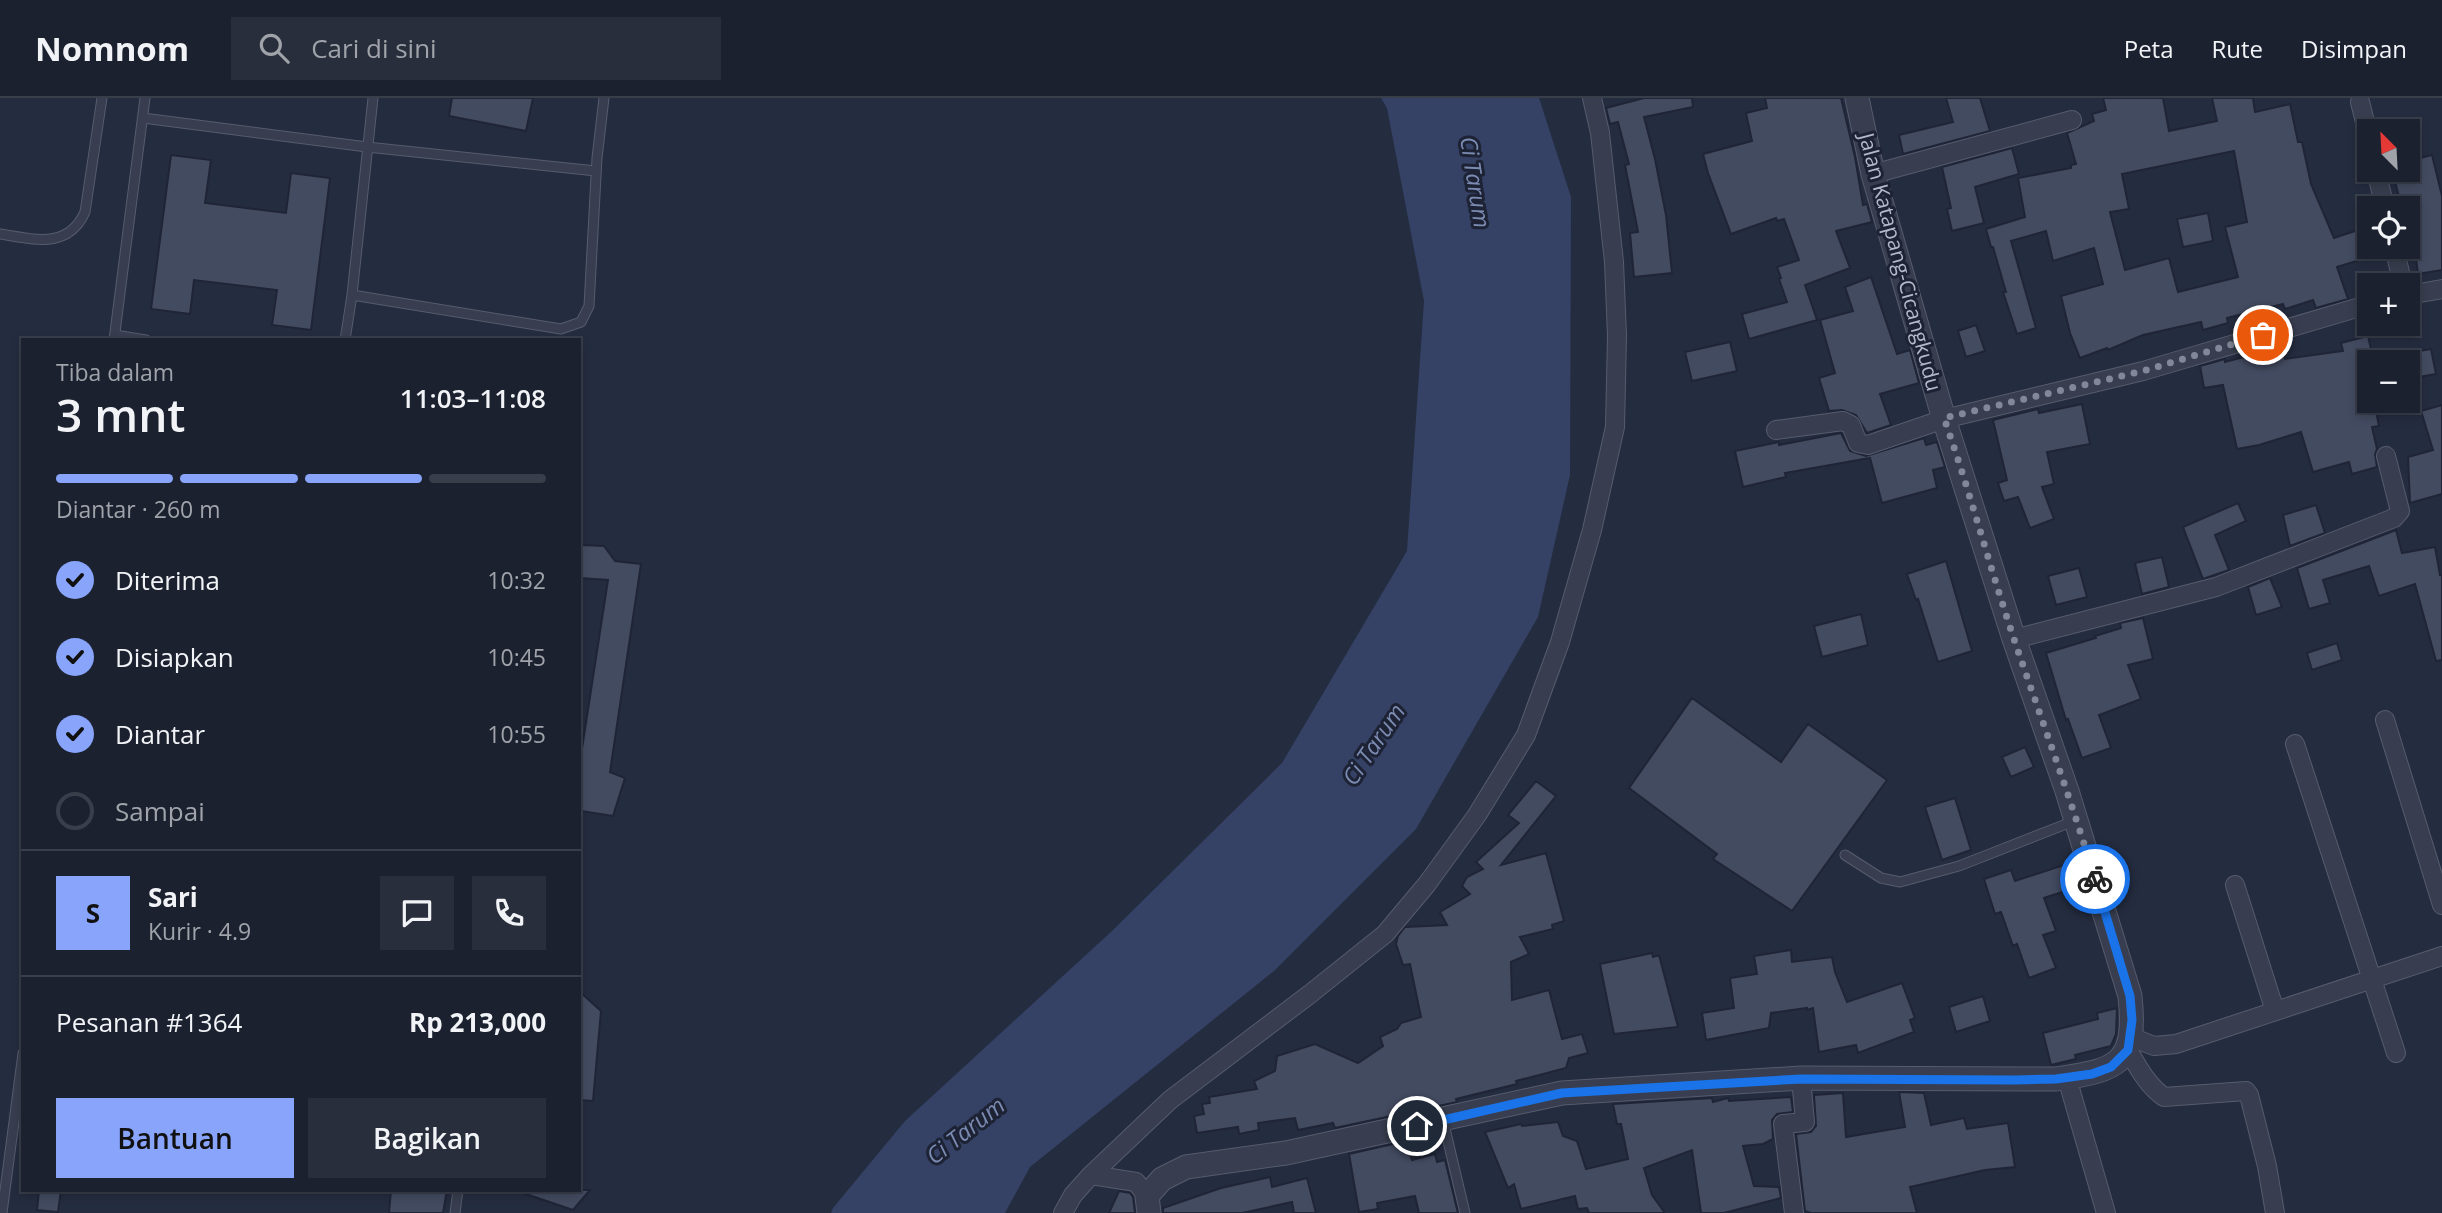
<!DOCTYPE html>
<html lang="id">
<head>
<meta charset="utf-8">
<style>
  :root { --surface:#1b212f; --page:#282e3b; --text:#f1f3f6; --muted:#a0a3aa; --line:#393e4b; --accent:#88a4fb }
  body { margin:0; font-family:"Open Sans",sans-serif; background:var(--page); color:var(--text); height:100vh; display:flex; flex-direction:column; font-size:26px; white-space:nowrap }
  * { box-sizing:border-box; margin:0 }
  p { font-size:23px; color:var(--muted) }
  .icon { flex:none; width:38px; height:38px; fill:none; stroke:currentColor; stroke-width:2; stroke-linecap:round; stroke-linejoin:round }
  .map { position:relative; flex:1; overflow:hidden }
  .panel { position:absolute; left:21px; top:240px; width:560px; height:854px; display:flex; flex-direction:column; background:var(--surface); border-radius:0px; box-shadow:0 4px 10px #0003,0 0 0 2px var(--line) }
  .panel>* { flex:none }
  .needle { width:46px; rotate:336deg }
  .tools { position:absolute; left:2357px; top:21px; display:grid; gap:14px }
  .tools a { display:grid; place-items:center; width:63px; height:63px; border-radius:0px; background:var(--surface); box-shadow:0 4px 10px #0003,0 0 0 2px var(--line); font-size:35px }
  .pin { position:absolute; display:grid; place-items:center; width:60px; height:60px; color:#fff; margin:-30px; border:4px solid #fff; border-radius:50%; box-shadow:0 2px 7px #0007 }
  .courier { position:absolute; display:grid; place-items:center; width:70px; height:70px; margin:-35px; border:5px solid #1a73e8; border-radius:50%; background:#fff; color:#222; box-shadow:0 2px 9px #0007 }
  .overview em { font-style:normal; font-weight:600 }
  .overview div { display:flex; flex-direction:column-reverse }
  .overview { display:flex; align-items:center; justify-content:space-between; height:119px; padding:0 35px }
  h1 { font-size:46px; font-weight:600; line-height:52px }
  .bar { display:grid; grid-template-columns:repeat(4,1fr); gap:10px 7px; align-content:center; height:84px; padding:0 35px }
  .bar i { height:9px; border-radius:5px; background:var(--line) }
  .bar .on { background:var(--accent) }
  .bar p { grid-column:span 4 }
  .line { display:flex; align-items:center; gap:18px; padding:0 35px; border-top:2px solid var(--line) }
  .line div { flex:1 }
  .round { display:grid; place-items:center; flex:none; width:74px; height:74px; border-radius:0px; background:var(--page) }
  ol { padding:0 35px; list-style:none }
  li { display:flex; align-items:center; gap:21px; height:77px }
  li p { margin-inline-start:auto }
  li .icon { padding:7px; border-radius:50%; background:var(--accent); color:#111; stroke-width:4 }
  li:last-child { color:var(--muted) }
  li i { width:38px; height:38px; border:4px solid var(--line); border-radius:50% }
  .cta { display:flex; gap:14px; margin-top:auto; padding:14px 35px }
  .cta a { flex:1; height:80px; border-radius:0px; background:var(--accent); color:#111; font-size:28px; font-weight:600; line-height:80px; text-align:center }
  .cta a+a { background:var(--page); color:var(--text) }
  header { display:flex; align-items:center; gap:42px; box-sizing:border-box; height:98px; padding:0 35px; background:var(--surface); border-bottom:2px solid var(--line) }
  header strong { font-size:33px }
  nav { display:flex; gap:38px; margin-inline-start:auto; font-size:24px }
  .search { width:490px; height:63px; background:var(--page); display:flex; align-items:center; gap:18px; box-sizing:border-box; padding:0 24px; border-radius:0px; color:var(--muted); font-size:26px }
  .map>svg:first-child { display:block }
  .water { fill:#354265 }
  .building { fill:#434b61; stroke:#1f2536; stroke-width:2; fill-rule:evenodd }
  .lines { fill:none; stroke-linecap:round; stroke-linejoin:round }
  .service-casing { stroke:#565c6d; stroke-width:11 }
  .minor-casing { stroke:#565c6d; stroke-width:20 }
  .tertiary-casing { stroke:#565c6d; stroke-width:25 }
  .service { stroke:#383e4f; stroke-width:9 }
  .minor { stroke:#383e4f; stroke-width:18 }
  .tertiary { stroke:#383e4f; stroke-width:23 }
  .done { stroke:#828899; stroke-width:7; stroke-dasharray:0 12.6 }
  .route { stroke:#1a73e8; stroke-width:9 }
  .labels { text-anchor:middle; dominant-baseline:central; stroke-width:6; stroke-linejoin:round; paint-order:stroke }
  .street-label { font-size:21px; fill:#b4b9ca; stroke:#1d2334 }
  .water-label { font-size:23px; font-style:italic; fill:#7b8bb2; stroke:#1d2334 }
</style>
</head>
<body>
<header>
<strong>Nomnom</strong>
<div class="search"><svg class="icon" aria-label="search" viewBox="0 0 24 24"><circle cx="10" cy="10" r="6"/><path d="M15 15l6 6"/></svg>Cari di sini</div>
<nav><a>Peta</a><a>Rute</a><a>Disimpan</a></nav>
</header>
<div class="map">
<svg width="2442" height="1115" viewBox="0 0 2442 1115">
  <rect width="100%" height="100%" fill="#242c3f"/>
  <path class="water" d="M 1381,0 L 1539,0 L 1571,99 L 1570,377 L 1538,519 L 1416,731 L 1274,873 L 1030,1069 L 1005,1115 L 831,1115 L 833,1110 L 905,1023 L 1112,833 L 1282,665 L 1407,453 L 1424,203 L 1387,10 Z"/>
  <path class="building" d="M 452,0 L 533,0 L 526,33 L 449,18 Z
    M 1644,0 L 1692,0 L 1693,9 L 1644,19 L 1655,61 L 1666,117 L 1672,175 L 1634,179 L 1630,135 L 1638,134 L 1625,67 L 1629,66 L 1618,24 L 1610,26 L 1606,10 Z
    M 1765,0 L 1841,0 L 1855,59 L 1863,107 L 1867,106 L 1872,124 L 1836,133 L 1850,170 L 1805,187 L 1817,222 L 1749,241 L 1742,216 L 1787,204 L 1779,181 L 1781,180 L 1777,169 L 1799,162 L 1784,121 L 1777,123 L 1776,120 L 1731,136 L 1708,75 L 1703,56 L 1752,43 L 1746,15 L 1767,10 Z
    M 1946,0 L 1980,0 L 1990,33 L 1903,56 L 1899,37 L 1953,24 Z
    M 2103,0 L 2163,0 L 2169,33 L 2217,23 L 2212,0 L 2253,0 L 2255,14 L 2290,6 L 2298,44 L 2302,44 L 2311,86 L 2334,140 L 2370,128 L 2370,159 L 2337,169 L 2348,201 L 2316,210 L 2313,202 L 2285,211 L 2283,206 L 2227,220 L 2228,225 L 2203,232 L 2201,224 L 2143,237 L 2108,252 L 2107,250 L 2080,260 L 2070,235 L 2061,198 L 2103,186 L 2094,150 L 2053,163 L 2046,133 L 2011,143 L 2036,230 L 2017,236 L 2003,194 L 2006,194 L 1993,149 L 1991,149 L 1986,131 L 2025,119 L 2018,80 L 2071,70 L 2071,67 L 2076,66 L 2067,35 L 2094,23 L 2092,16 L 2106,12 ZM 2234,53 L 2247,124 L 2225,129 L 2238,179 L 2178,194 L 2169,160 L 2125,172 L 2110,114 L 2129,111 L 2122,76 Z
    M 2012,50 L 2019,76 L 1975,89 L 1984,125 L 1952,133 L 1947,111 L 1951,110 L 1942,69 Z
    M 171,57 L 211,62 L 205,105 L 286,115 L 291,75 L 330,80 L 311,232 L 272,227 L 277,192 L 194,182 L 190,216 L 151,211 Z
    M 2432,57 L 2442,98 L 2442,172 L 2418,176 L 2414,145 L 2408,147 L 2408,110 L 2402,110 L 2392,72 L 2408,72 L 2408,63 Z
    M 2208,115 L 2213,143 L 2183,149 L 2177,121 Z
    M 1871,179 L 1897,256 L 1910,252 L 1919,285 L 1880,296 L 1891,327 L 1867,335 L 1856,317 L 1842,312 L 1829,313 L 1819,280 L 1835,275 L 1820,222 L 1853,213 L 1845,189 Z
    M 1976,227 L 1985,253 L 1966,259 L 1958,233 Z
    M 2368,238 L 2374,264 L 2370,264 L 2370,303 L 2374,303 L 2379,328 L 2372,329 L 2377,351 L 2375,356 L 2377,369 L 2352,376 L 2349,364 L 2313,374 L 2301,334 L 2259,347 L 2237,351 L 2223,287 L 2204,290 L 2200,268 L 2225,261 L 2225,264 L 2282,249 L 2285,261 L 2343,253 L 2341,245 Z
    M 1730,244 L 1737,273 L 1692,283 L 1685,254 Z
    M 2431,251 L 2436,276 L 2408,281 L 2408,255 Z
    M 2082,306 L 2090,346 L 2047,354 L 2054,386 L 2042,389 L 2054,421 L 2030,430 L 2018,399 L 2004,403 L 1998,385 L 2007,382 L 1993,322 L 2038,311 L 2039,315 Z
    M 2442,307 L 2442,396 L 2410,405 L 2408,359 L 2433,352 L 2421,313 Z
    M 1841,335 L 1850,353 L 1866,358 L 1924,340 L 1926,347 L 1937,344 L 1945,369 L 1933,372 L 1937,390 L 1882,405 L 1870,360 L 1785,375 L 1786,379 L 1743,389 L 1735,353 L 1779,344 L 1779,347 Z
    M 2238,405 L 2246,423 L 2215,437 L 2229,472 L 2203,481 L 2183,429 Z
    M 2316,407 L 2325,435 L 2290,448 L 2283,417 Z
    M 2396,432 L 2402,455 L 2435,449 L 2440,477 L 2442,477 L 2442,562 L 2436,563 L 2415,486 L 2379,498 L 2369,468 L 2323,482 L 2330,505 L 2309,511 L 2297,470 Z
    M 582,447 L 604,448 L 615,463 L 641,466 L 610,674 L 625,680 L 613,718 L 581,713 L 579,702 L 579,670 L 608,482 L 579,480 Z
    M 2162,459 L 2169,489 L 2142,496 L 2135,465 Z
    M 1946,463 L 1972,553 L 1938,564 L 1918,501 L 1916,502 L 1907,476 Z
    M 2079,470 L 2087,499 L 2056,507 L 2048,478 Z
    M 2270,480 L 2282,509 L 2256,517 L 2248,489 Z
    M 1861,516 L 1868,547 L 1822,559 L 1814,528 Z
    M 2143,520 L 2153,561 L 2128,567 L 2141,601 L 2099,617 L 2111,650 L 2082,660 L 2068,621 L 2066,622 L 2046,555 L 2096,540 L 2095,538 L 2121,530 L 2120,525 Z
    M 2337,545 L 2342,562 L 2312,572 L 2307,555 Z
    M 1692,600 L 1781,664 L 1808,626 L 1887,682 L 1792,813 L 1713,761 L 1717,756 L 1629,690 Z
    M 2025,649 L 2034,669 L 2011,679 L 2002,659 Z
    M 1536,683 L 1556,698 L 1501,767 L 1546,755 L 1564,823 L 1552,827 L 1553,831 L 1520,839 L 1529,856 L 1511,864 L 1512,902 L 1549,892 L 1562,941 L 1582,936 L 1588,955 L 1569,960 L 1566,970 L 1516,983 L 1517,986 L 1456,1001 L 1457,1004 L 1335,1030 L 1333,1025 L 1298,1032 L 1295,1020 L 1258,1025 L 1259,1032 L 1239,1036 L 1238,1029 L 1197,1035 L 1194,1018 L 1204,1016 L 1202,1006 L 1210,1005 L 1209,999 L 1257,991 L 1254,983 L 1275,973 L 1277,958 L 1315,946 L 1358,965 L 1383,948 L 1380,939 L 1397,931 L 1401,925 L 1421,919 L 1410,866 L 1403,867 L 1396,846 L 1398,838 L 1405,829 L 1447,827 L 1440,814 L 1470,796 L 1462,788 L 1467,779 L 1483,771 L 1476,764 L 1519,725 L 1508,717 Z
    M 1955,700 L 1971,752 L 1942,762 L 1925,709 Z
    M 2067,766 L 2075,790 L 2044,800 L 2056,833 L 2043,837 L 2056,870 L 2029,880 L 2017,846 L 2013,848 L 2001,814 L 1995,816 L 1984,781 L 2011,772 L 2015,783 Z
    M 1791,852 L 1792,864 L 1832,859 L 1835,874 L 1847,904 L 1902,885 L 1915,920 L 1910,922 L 1914,934 L 1858,955 L 1856,947 L 1819,954 L 1813,910 L 1807,912 L 1807,910 L 1771,915 L 1769,930 L 1706,942 L 1702,915 L 1734,910 L 1730,880 L 1757,876 L 1754,858 Z
    M 1652,855 L 1653,859 L 1659,857 L 1678,929 L 1614,936 L 1600,866 Z
    M 579,893 L 601,913 L 593,1003 L 579,1002 Z
    M 1983,898 L 1990,923 L 1956,934 L 1949,909 Z
    M 2117,910 L 2116,936 L 2111,948 L 2075,957 L 2076,961 L 2051,967 L 2043,935 L 2098,921 L 2097,915 Z
    M 1899,994 L 1924,995 L 1931,1027 L 1964,1020 L 1967,1031 L 2008,1025 L 2015,1069 L 1985,1072 L 1910,1089 L 1917,1115 L 1811,1115 L 1805,1113 L 1796,1036 L 1811,1034 L 1816,1028 L 1814,997 L 1843,995 L 1846,1039 L 1905,1029 Z
    M 1791,999 L 1793,1014 L 1777,1016 L 1772,1022 L 1773,1041 L 1763,1046 L 1743,1048 L 1754,1088 L 1779,1089 L 1781,1100 L 1724,1115 L 1701,1115 L 1692,1052 L 1644,1070 L 1652,1097 L 1665,1115 L 1589,1115 L 1587,1110 L 1578,1111 L 1575,1098 L 1521,1111 L 1514,1086 L 1508,1090 L 1485,1034 L 1521,1026 L 1522,1028 L 1558,1024 L 1563,1038 L 1577,1043 L 1586,1071 L 1628,1061 L 1621,1026 L 1617,1026 L 1613,1006 L 1712,1000 L 1713,1004 L 1728,1000 L 1729,1003 Z
    M 1406,1043 L 1412,1062 L 1435,1056 L 1437,1064 L 1445,1062 L 1458,1115 L 1419,1115 L 1415,1098 L 1377,1105 L 1378,1111 L 1359,1114 L 1349,1056 Z
    M 1270,1079 L 1272,1089 L 1307,1080 L 1316,1115 L 1294,1115 L 1292,1104 L 1242,1115 L 1163,1115 L 1163,1110 L 1221,1090 Z
    M 39,1092 L 61,1092 L 58,1114 L 37,1112 Z
    M 391,1092 L 447,1092 L 443,1115 L 389,1115 Z
    M 523,1092 L 590,1092 L 573,1112 L 523,1095 Z
    M 1119,1093 L 1130,1095 L 1133,1099 L 1135,1115 L 1109,1115 Z"/>
  <g class="lines">
    <defs>
      <path id="service" d="M 143,20 L 367,49 L 596,73
        M 0,136 C 33,141 68,152 85,114 L 102,0
        M 352,197 L 561,231 L 581,224 L 589,208 L 597,60 L 604,0
        M 115,237 L 146,242
        M 114,242 L 145,0
        M 345,242 L 352,197 L 373,0
        M 1845,757 L 1881,780 L 1900,784 L 1959,768 L 2074,723
        M 1443,1022 L 1465,1115
        M 2,1115 L 23,955
        M 455,1115 L 458,1092"/>
      <path id="minor" d="M 2360,4 L 2370,44
        M 2376,72 L 2385,110
        M 1873,76 L 2072,22
        M 2394,149 L 2403,187
        M 2408,197 L 2442,191
        M 1776,332 L 1843,323 L 1851,327 L 1858,345 L 1868,347 L 1944,321 L 2143,273 L 2370,206
        M 2014,541 L 2216,489 L 2394,420 L 2400,413 L 2386,358
        M 2385,622 L 2442,807
        M 2295,646 L 2396,955
        M 2235,787 L 2275,913
        M 2131,939 L 2154,948 L 2176,946 L 2442,858
        M 2128,952 C 2138,969 2147,987 2164,999 L 2246,993 L 2249,997 L 2267,1068 L 2275,1115
        M 2067,980 L 2106,1115
        M 1091,1077 L 1136,1084 L 1147,1098
        M 1063,1115 L 1073,1097 L 1091,1077 L 1170,1002 L 1310,896 L 1385,836 L 1427,786 L 1477,717 L 1526,637 L 1560,544 L 1592,432 L 1615,329 L 1617,238 L 1614,164 L 1600,35 L 1592,0
        M 1794,1115 L 1783,1026 L 1805,1024 L 1801,980"/>
      <path id="tertiary" d="M 1149,1115 L 1147,1098 L 1162,1081 L 1186,1069 L 1286,1055 L 1562,995 L 1801,980 L 2056,981 C 2119,972 2137,966 2130,898 L 2067,693 L 2014,541 L 1944,321 L 1873,76 L 1857,0"/>
    </defs>
    <use href="#service" class="service-casing"/>
    <use href="#minor" class="minor-casing"/>
    <use href="#tertiary" class="tertiary-casing"/>
    <use href="#service" class="service"/>
    <use href="#minor" class="minor"/>
    <use href="#tertiary" class="tertiary"/>
  </g>
  <g class="lines">
    <path class="done" d="M 2095,781 C 2071,701 2042,623 2015,544 C 1990,470 1970,394 1944,320 L 2143,273 L 2263,237"/>
    <path class="route" d="M 1417,1028 L 1562,995 L 1801,981 L 2015,982 L 2056,981 L 2092,976 L 2111,969 L 2128,952 L 2132,922 L 2130,898 L 2095,781"/>
  </g>
  <g class="labels">
    <g class="street-label">
      <text transform="translate(1901 164) rotate(75)">Jalan Katapang-Cicangkudu</text>
    </g>
    <g class="water-label">
      <text transform="translate(1476 84) rotate(81)">Ci Tarum</text>
      <text transform="translate(1373 646) rotate(-56)">Ci Tarum</text>
      <text transform="translate(965 1032) rotate(-38)">Ci Tarum</text>
    </g>
  </g>
</svg>
<div class="tools">
<a><svg class="needle" viewBox="-14 -14 28 28"><path d="M0-13l5 13h-10z" fill="#e53935"/><path d="M0 13l5-13h-10z" fill="#a0a3aa"/></svg></a>
<a><svg class="icon" aria-label="locate" viewBox="0 0 24 24"><circle cx="12" cy="12" r="6"/><path d="M12 2v4M12 18v4M2 12h4M18 12h4"/></svg></a>
<a>+</a>
<a>−</a>
</div>
<div class="pin" style="left:2263px;top:237px;background:#ea580c"><svg class="icon" aria-label="bag" viewBox="0 0 24 24"><path d="M5 8h14l-1 12H6zM9 8a3 3 0 0 1 6 0"/></svg></div>
<div class="pin" style="left:1417px;top:1028px;background:#1f2937"><svg class="icon" aria-label="home" viewBox="0 0 24 24"><path d="M3 11l9-7 9 7M6 9v11h12V9"/></svg></div>
<div class="courier" style="left:2095px;top:781px"><svg class="icon" aria-label="bike" viewBox="0 0 24 24"><circle cx="6" cy="16" r="4"/><circle cx="18" cy="16" r="4"/><path d="M6 16l4-8h5l3 8M10 8l3 8H6M13 5h3"/></svg></div>
<section class="panel">
<div class="overview"><div><h1>3 mnt</h1><p>Tiba dalam</p></div><em>11:03–11:08</em></div>
<div class="bar"><i class="on"></i><i class="on"></i><i class="on"></i><i></i><p>Diantar · 260 m</p></div>
<ol>
<li><svg class="icon" aria-label="check" viewBox="0 0 24 24"><path d="M5 12l5 5 9-10"/></svg>Diterima<p>10:32</p></li>
<li><svg class="icon" aria-label="check" viewBox="0 0 24 24"><path d="M5 12l5 5 9-10"/></svg>Disiapkan<p>10:45</p></li>
<li><svg class="icon" aria-label="check" viewBox="0 0 24 24"><path d="M5 12l5 5 9-10"/></svg>Diantar<p>10:55</p></li>
<li><i></i>Sampai</li>
</ol>
<div class="line" style="height:126px"><b class="round" style="background:var(--accent);color:#111">S</b><div><b>Sari</b><p>Kurir · 4.9</p></div><a class="round"><svg class="icon" aria-label="chat" viewBox="0 0 24 24"><path d="M4 5h16v11H9l-5 4z"/></svg></a><a class="round"><svg class="icon" aria-label="phone" viewBox="0 0 24 24"><path d="M5 4h4l2 5-3 2q2 4 5 5l2-3 5 2v4C11 20 4 13 5 4z"/></svg></a></div>
<div class="line" style="height:91px"><div>Pesanan #1364</div><b>Rp 213,000</b></div>
<div class="cta"><a>Bantuan</a><a>Bagikan</a></div>
</section>
</div>
</body>
</html>
